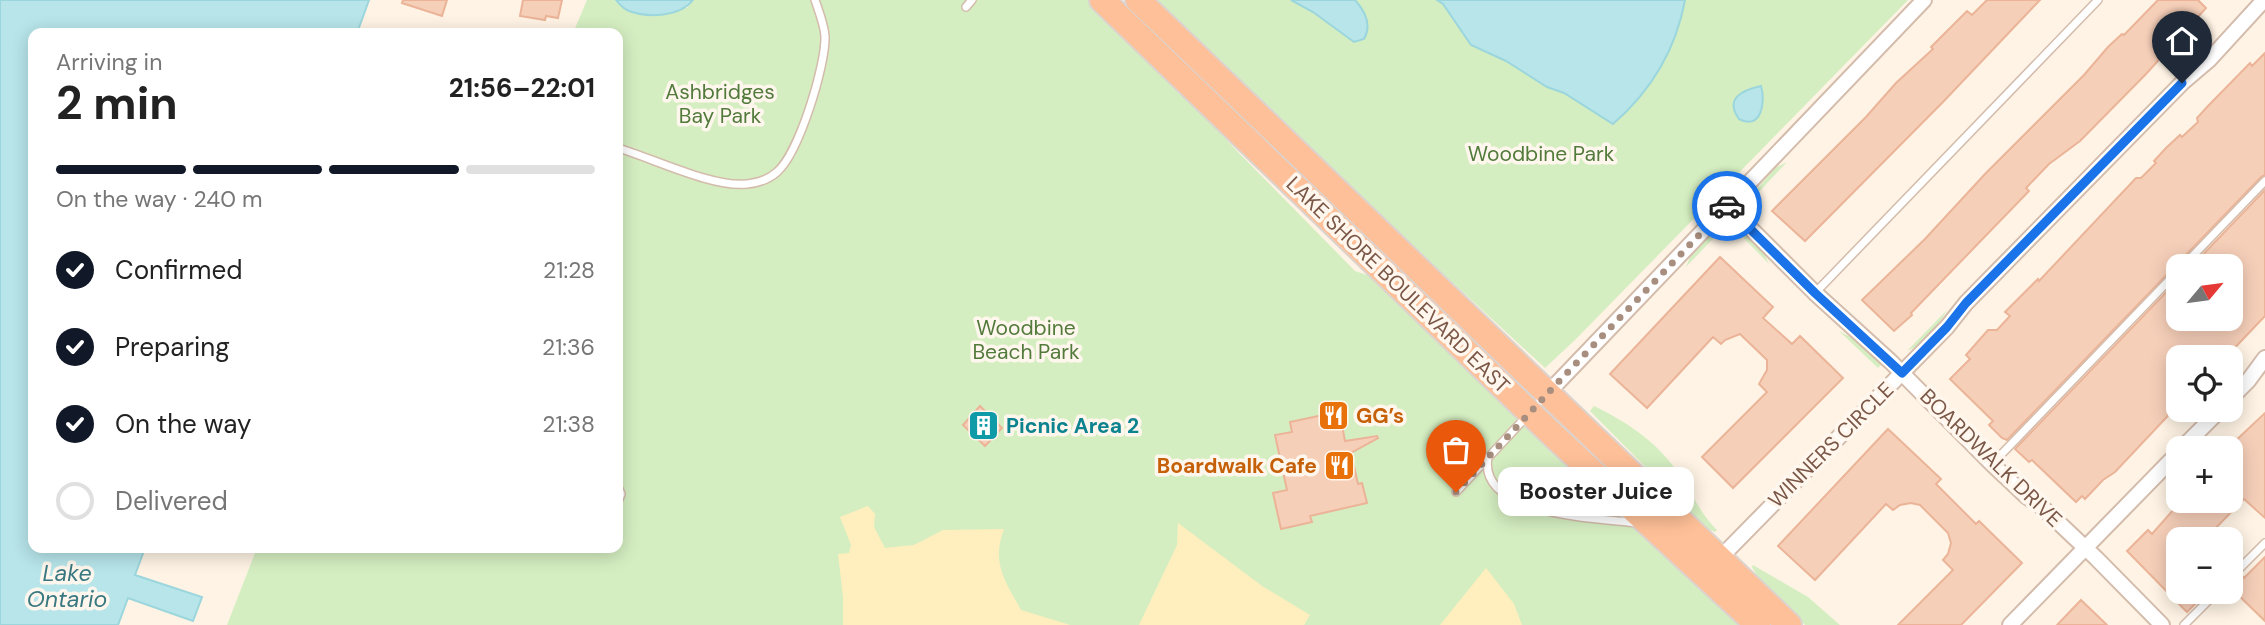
<!DOCTYPE html>
<html lang="en">
<head>
<meta charset="utf-8">
<style>
  :root { --surface:#fff; --page:#f2f2f2; --text:#222; --muted:#767676; --line:#e0e0e0; --accent:#111827 }
  body { margin:0; font-family:"DM Sans",sans-serif; background:var(--page); color:var(--text); height:100vh; display:flex; flex-direction:column; font-size:26px; white-space:nowrap }
  * { box-sizing:border-box; margin:0 }
  p { font-size:23px; color:var(--muted) }
  .icon { flex:none; width:38px; height:38px; fill:none; stroke:currentColor; stroke-width:2; stroke-linecap:round; stroke-linejoin:round }
  .map { position:relative; flex:1; overflow:hidden }
  .drawer { position:absolute; left:28px; top:28px; width:595px; height:525px; display:flex; flex-direction:column; background:var(--surface); border-radius:14px; box-shadow:0 4px 18px #0003 }
  .drawer>* { flex:none }
  .needle { width:46px; rotate:61deg }
  .fabs { position:absolute; left:2166px; top:254px; display:grid; gap:14px }
  .fabs a { display:grid; place-items:center; width:77px; height:77px; border-radius:14px; background:var(--surface); box-shadow:0 4px 18px #0003; font-size:35px }
  .pin { position:absolute; display:grid; place-items:center; width:60px; height:60px; color:#fff; margin:-72px -30px; border-radius:50% 50% 50% 0; rotate:-45deg; box-shadow:0 0 7px #0007 }
  .pin .icon { rotate:45deg }
  .courier { position:absolute; display:grid; place-items:center; width:70px; height:70px; margin:-35px; border:5px solid #1a73e8; border-radius:50%; background:#fff; color:#222; box-shadow:0 2px 9px #0007 }
  .bubble { position:absolute; height:49px; border-radius:14px; background:var(--surface); box-shadow:0 4px 18px #0003; font-size:23px; font-weight:700; line-height:49px; text-align:center }
  .overview em { font-style:normal; font-weight:700 }
  .overview div { display:flex; flex-direction:column-reverse }
  .overview { display:flex; align-items:center; justify-content:space-between; height:119px; padding:0 28px }
  h1 { font-size:46px; font-weight:700; line-height:52px }
  .bar { display:grid; grid-template-columns:repeat(4,1fr); gap:10px 7px; align-content:center; height:84px; padding:0 28px }
  .bar i { height:9px; border-radius:5px; background:var(--line) }
  .bar .active { background:var(--accent) }
  .bar p { grid-column:span 4 }
  ol { padding:0 28px; list-style:none }
  li { display:flex; align-items:center; gap:21px; height:77px }
  li p { margin-inline-start:auto }
  li .icon { padding:7px; border-radius:50%; background:var(--accent); color:#fff; stroke-width:4 }
  li:last-child { color:var(--muted) }
  li i { width:38px; height:38px; border:4px solid var(--line); border-radius:50% }
  .map>svg:first-child { display:block }
  .green { fill:#d5eec1 }
  .sand { fill:#ffeebe }
  .water { fill:#b7e5ea; stroke:#9cd6dd; stroke-width:2 }
  .building { fill:#f6cfb9; stroke:#ebb498; stroke-width:2 }
  .lines { fill:none; stroke-linecap:round; stroke-linejoin:round }
  .service-casing { stroke:#d4bcac; stroke-width:10 }
  .minor-casing { stroke:#d4bcac; stroke-width:18 }
  .trunk-casing { stroke:#dcd3cf; stroke-width:28 }
  .service { stroke:#fff; stroke-width:7 }
  .minor { stroke:#fff; stroke-width:14 }
  .trunk { stroke:#fec098; stroke-width:24 }
  .done { stroke:#a88e7e; stroke-width:7; stroke-dasharray:0 12.6 }
  .route { stroke:#1a73e8; stroke-width:9 }
  .labels { text-anchor:middle; dominant-baseline:central; stroke-width:7; stroke-linejoin:round; paint-order:stroke }
  .park-label { font-size:21px; fill:#517a3b; stroke:#fff7ed }
  .street-label { font-size:21px; fill:#7a5747; stroke:#fff7ed }
  .food-label { font-size:21px; font-weight:bold; fill:#c56008; stroke:#fff7ed; text-anchor:start }
  .culture-label { font-size:21px; font-weight:bold; fill:#0d838f; stroke:#fff7ed; text-anchor:start }
  .water-label { font-size:23px; font-style:italic; fill:#397881; stroke:#fff7ed }
</style>
</head>
<body>
<div class="map">
<svg width="2265" height="625" viewBox="0 0 2265 625">
  <rect width="100%" height="100%" fill="#fef3e4"/>
  <path class="green" d="M 587,0 L 616,0 L 627,10 L 687,8 L 693,0 L 1092,0 L 1140,45 L 1237,151 L 1355,271 L 1379,279 L 1746,625 L 227,625 L 257,548 L 618,548 L 618,33 L 573,33 Z
    M 1156,0 L 1908,0 L 1575,340 L 1545,368 L 1372,208 Z
    M 1787,162 L 1751,200 L 1749,198 L 1775,168 Z
    M 1720,225 L 1723,228 L 1686,267 L 1692,252 Z
    M 1734,225 L 1762,249 L 1769,264 L 1733,227 Z
    M 1947,310 C 1938,326 1925,344 1907,351 Z
    M 1839,331 L 1856,340 L 1881,365 L 1878,368 Z
    M 1594,406 C 1629,423 1660,444 1681,477 C 1693,496 1701,514 1717,530 L 1715,532 L 1706,528 L 1590,411 Z
    M 1753,565 L 1808,597 L 1840,625 L 1805,625 L 1757,576 L 1752,567 Z"/>
  <path class="sand" d="M 868,506 L 875,514 L 874,527 L 885,548 L 914,545 L 943,530 L 1004,529 C 991,563 1005,581 1021,610 L 1070,625 L 843,625 L 843,597 L 838,554 L 849,553 L 851,545 L 840,517 Z
    M 1178,523 L 1262,586 L 1310,615 L 1304,625 L 1139,625 L 1177,545 Z
    M 1486,568 L 1514,604 L 1522,625 L 1440,625 Z"/>
  <path class="water" d="M 0,0 L 369,0 L 357,33 L 33,33 L 33,548 L 145,548 L 135,575 L 202,597 L 193,621 L 128,598 L 118,625 L 0,625 Z
    M 616,0 L 693,0 C 680,17 648,18 629,11 C 624,9 619,4 616,0 Z
    M 1291,0 L 1355,0 C 1365,11 1372,25 1364,39 L 1354,42 L 1313,12 Z
    M 1437,0 L 1685,0 C 1676,49 1651,91 1613,124 L 1564,93 L 1547,87 L 1506,61 L 1471,45 L 1443,4 Z
    M 1761,86 C 1766,102 1761,131 1739,119 C 1724,98 1743,90 1761,86 Z"/>
  <path class="building" d="M 403,0 L 447,0 L 442,16 L 402,3 Z
    M 523,0 L 562,0 L 558,18 L 546,16 L 545,20 L 520,16 Z
    M 1987,0 L 2040,0 L 1942,103 L 1805,241 L 1772,211 L 1866,117 L 1896,83 L 1933,49 L 1931,47 L 1967,11 L 1972,15 Z
    M 2158,0 L 2198,0 L 2206,8 L 2146,74 L 2080,141 L 2049,164 L 2026,188 L 2029,191 L 1911,313 L 1912,315 L 1894,331 L 1862,300 L 1925,239 L 1985,174 L 2084,75 L 2108,47 L 2122,34 L 2124,35 Z
    M 2265,53 L 2265,175 L 2261,177 L 2007,440 L 2002,438 L 1989,425 L 1993,421 L 1950,379 L 1970,359 L 1966,355 L 1988,330 L 1997,330 L 2010,316 L 2005,312 L 2038,279 L 2039,281 L 2136,178 L 2141,178 L 2156,163 L 2154,161 L 2166,148 L 2180,135 L 2182,137 L 2198,122 L 2197,118 L 2208,106 L 2250,63 L 2252,66 Z
    M 2265,190 L 2265,316 L 2226,357 L 2179,357 L 2179,404 L 2115,472 L 2103,480 L 2085,499 L 2082,496 L 2076,502 L 2032,460 L 2029,462 L 2015,449 L 2179,279 L 2179,318 L 2231,318 L 2231,266 L 2192,266 Z
    M 1720,257 L 1773,307 L 1763,318 L 1792,344 L 1800,336 L 1843,378 L 1733,488 L 1702,457 L 1767,392 L 1759,384 L 1767,370 L 1767,360 L 1740,334 L 1725,340 L 1721,344 L 1713,337 L 1647,408 L 1610,374 Z
    M 980,406 L 1002,428 L 985,446 L 963,425 Z
    M 1329,407 L 1340,414 L 1345,441 L 1377,436 L 1378,438 L 1351,453 L 1358,484 L 1362,483 L 1367,503 L 1310,516 L 1312,522 L 1281,529 L 1273,493 L 1287,490 L 1275,435 L 1292,432 L 1290,422 L 1323,415 Z
    M 2265,413 L 2265,518 L 2244,499 L 2205,539 L 2179,539 L 2179,595 L 2182,592 L 2207,592 L 2187,612 L 2127,551 L 2148,530 L 2152,534 L 2182,500 L 2231,500 L 2231,445 Z
    M 1888,429 L 1941,479 L 1936,484 L 1976,524 L 1979,521 L 2022,563 L 1961,625 L 1898,625 L 1953,570 L 1943,560 L 1948,554 L 1951,543 L 1948,533 L 1920,505 L 1911,503 L 1900,505 L 1893,510 L 1886,504 L 1815,580 L 1778,546 Z
    M 2265,557 L 2265,621 L 2231,588 L 2231,583 L 2241,575 L 2244,578 Z
    M 2081,600 L 2107,625 L 2057,625 Z"/>
  <g class="lines">
    <defs>
      <path id="service" d="M 966,7 L 972,0
        M 618,148 C 652,158 713,188 747,184 C 758,183 769,179 777,172 C 799,153 826,65 825,36 C 824,24 819,12 815,0
        M 2183,266 L 2265,181
        M 1815,293 L 2098,0
        M 1488,457 C 1477,516 1598,518 1637,523
        M 1992,464 L 2179,270
        M 618,487 L 621,494 L 618,502
        M 1456,492 L 1527,416
        M 2231,577 L 2265,543
        M 2184,625 L 2217,592"/>
      <path id="minor" d="M 1727,205 L 1815,293 L 1891,362 L 1992,464 L 2026,496 L 2042,507 L 2096,558 L 2162,625
        M 1543,398 L 1924,0
        M 2231,398 L 2248,381 L 2265,358
        M 2182,448 L 2220,410
        M 1720,558 L 1947,327 L 1966,303 L 2182,83 L 2209,60 L 2264,0
        M 2010,625 L 2179,452"/>
      <path id="trunk" d="M 1102,0 L 1555,437 L 1758,625
        M 1138,0 L 1789,625"/>
    </defs>
    <use href="#service" class="service-casing"/>
    <use href="#minor" class="minor-casing"/>
    <use href="#trunk" class="trunk-casing"/>
    <use href="#service" class="service"/>
    <use href="#minor" class="minor"/>
    <use href="#trunk" class="trunk"/>
  </g>
  <g class="lines">
    <path class="done" d="M 1456,492 L 1563,377 L 1727,206"/>
    <path class="route" d="M 1727,206 L 1815,293 L 1902,373 L 1947,327 L 1966,303 L 2182,83"/>
  </g>
  <defs>
    <symbol id="restaurant-square" viewBox="-11 -11 22 22"><rect x="-9" y="-9" width="18" height="18" rx="4" fill="#e8710a" stroke="#fff7ed"/><path d="M-5-6h1v4h1v-4h1v4h1v-4h1v5L-1.5 .5V6h-2V.5L-5-1ZM5-6V6H3V1.5H1.5Q1.5-4 5-6Z" fill="#fff"/></symbol>
    <symbol id="building-square" viewBox="-11 -11 22 22"><rect x="-9" y="-9" width="18" height="18" rx="4" fill="#0f9aa8" stroke="#fff7ed"/><path d="M-4-6H4V6H1V3H-1V6H-4ZM-2.5-4.3h1.7v1.8h-1.7ZM.8-4.3h1.7v1.8H.8ZM-2.5-1h1.7V.8h-1.7ZM.8-1h1.7V.8H.8Z" fill="#fff"/></symbol>
  </defs>
  <g fill-rule="evenodd">
    <use href="#restaurant-square" x="1316" y="398" width="35" height="35"/>
    <use href="#building-square" x="966" y="408" width="35" height="35"/>
    <use href="#restaurant-square" x="1322" y="448" width="35" height="35"/>
  </g>
  <g class="labels">
    <g class="park-label">
      <text x="720" y="92">Ashbridges<tspan x="720" dy="24">Bay Park</tspan></text>
      <text x="1541" y="154">Woodbine Park</text>
      <text x="1026" y="328">Woodbine<tspan x="1026" dy="24">Beach Park</tspan></text>
    </g>
    <g class="street-label">
      <text transform="translate(1398 285) rotate(44)">LAKE SHORE BOULEVARD EAST</text>
      <text transform="translate(1831 445) rotate(-45)">WINNERS CIRCLE</text>
      <text transform="translate(1991 458) rotate(44)">BOARDWALK DRIVE</text>
    </g>
    <g class="food-label">
      <text x="1356" y="416">GG’s</text>
      <text x="1317" y="466" text-anchor="end">Boardwalk Cafe</text>
    </g>
    <g class="culture-label">
      <text x="1006" y="426">Picnic Area 2</text>
    </g>
    <g class="water-label">
      <text x="67" y="573">Lake<tspan x="67" dy="26">Ontario</tspan></text>
    </g>
  </g>
</svg>
<div class="fabs">
<a><svg class="needle" viewBox="-14 -14 28 28"><path d="M0-13l5 13h-10z" fill="#e53935"/><path d="M0 13l5-13h-10z" fill="#767676"/></svg></a>
<a><svg class="icon" aria-label="locate" viewBox="0 0 24 24"><circle cx="12" cy="12" r="6"/><path d="M12 2v4M12 18v4M2 12h4M18 12h4"/></svg></a>
<a>+</a>
<a>−</a>
</div>
<div class="pin" style="left:1456px;top:492px;background:#ea580c"><svg class="icon" aria-label="bag" viewBox="0 0 24 24"><path d="M5 8h14l-1 12H6zM9 8a3 3 0 0 1 6 0"/></svg></div>
<div class="pin" style="left:2182px;top:83px;background:#1f2937"><svg class="icon" aria-label="home" viewBox="0 0 24 24"><path d="M3 11l9-7 9 7M6 9v11h12V9"/></svg></div>
<div class="courier" style="left:1727px;top:206px"><svg class="icon" aria-label="car" viewBox="0 0 24 24"><path d="M5 17H2v-5l4-1 3-4h7l3 4 3 1v5h-3M9 17h6M6 11h13"/><circle cx="7" cy="17" r="2"/><circle cx="17" cy="17" r="2"/></svg></div>
<div class="bubble" style="left:1498px;top:467px;width:196px">Booster Juice</div>
<section class="drawer">
<div class="overview"><div><h1>2 min</h1><p>Arriving in</p></div><em>21:56–22:01</em></div>
<div class="bar"><i class="active"></i><i class="active"></i><i class="active"></i><i></i><p>On the way · 240 m</p></div>
<ol>
<li><svg class="icon" aria-label="check" viewBox="0 0 24 24"><path d="M5 12l5 5 9-10"/></svg>Confirmed<p>21:28</p></li>
<li><svg class="icon" aria-label="check" viewBox="0 0 24 24"><path d="M5 12l5 5 9-10"/></svg>Preparing<p>21:36</p></li>
<li><svg class="icon" aria-label="check" viewBox="0 0 24 24"><path d="M5 12l5 5 9-10"/></svg>On the way<p>21:38</p></li>
<li><i></i>Delivered</li>
</ol>
</section>
</div>
</body>
</html>
